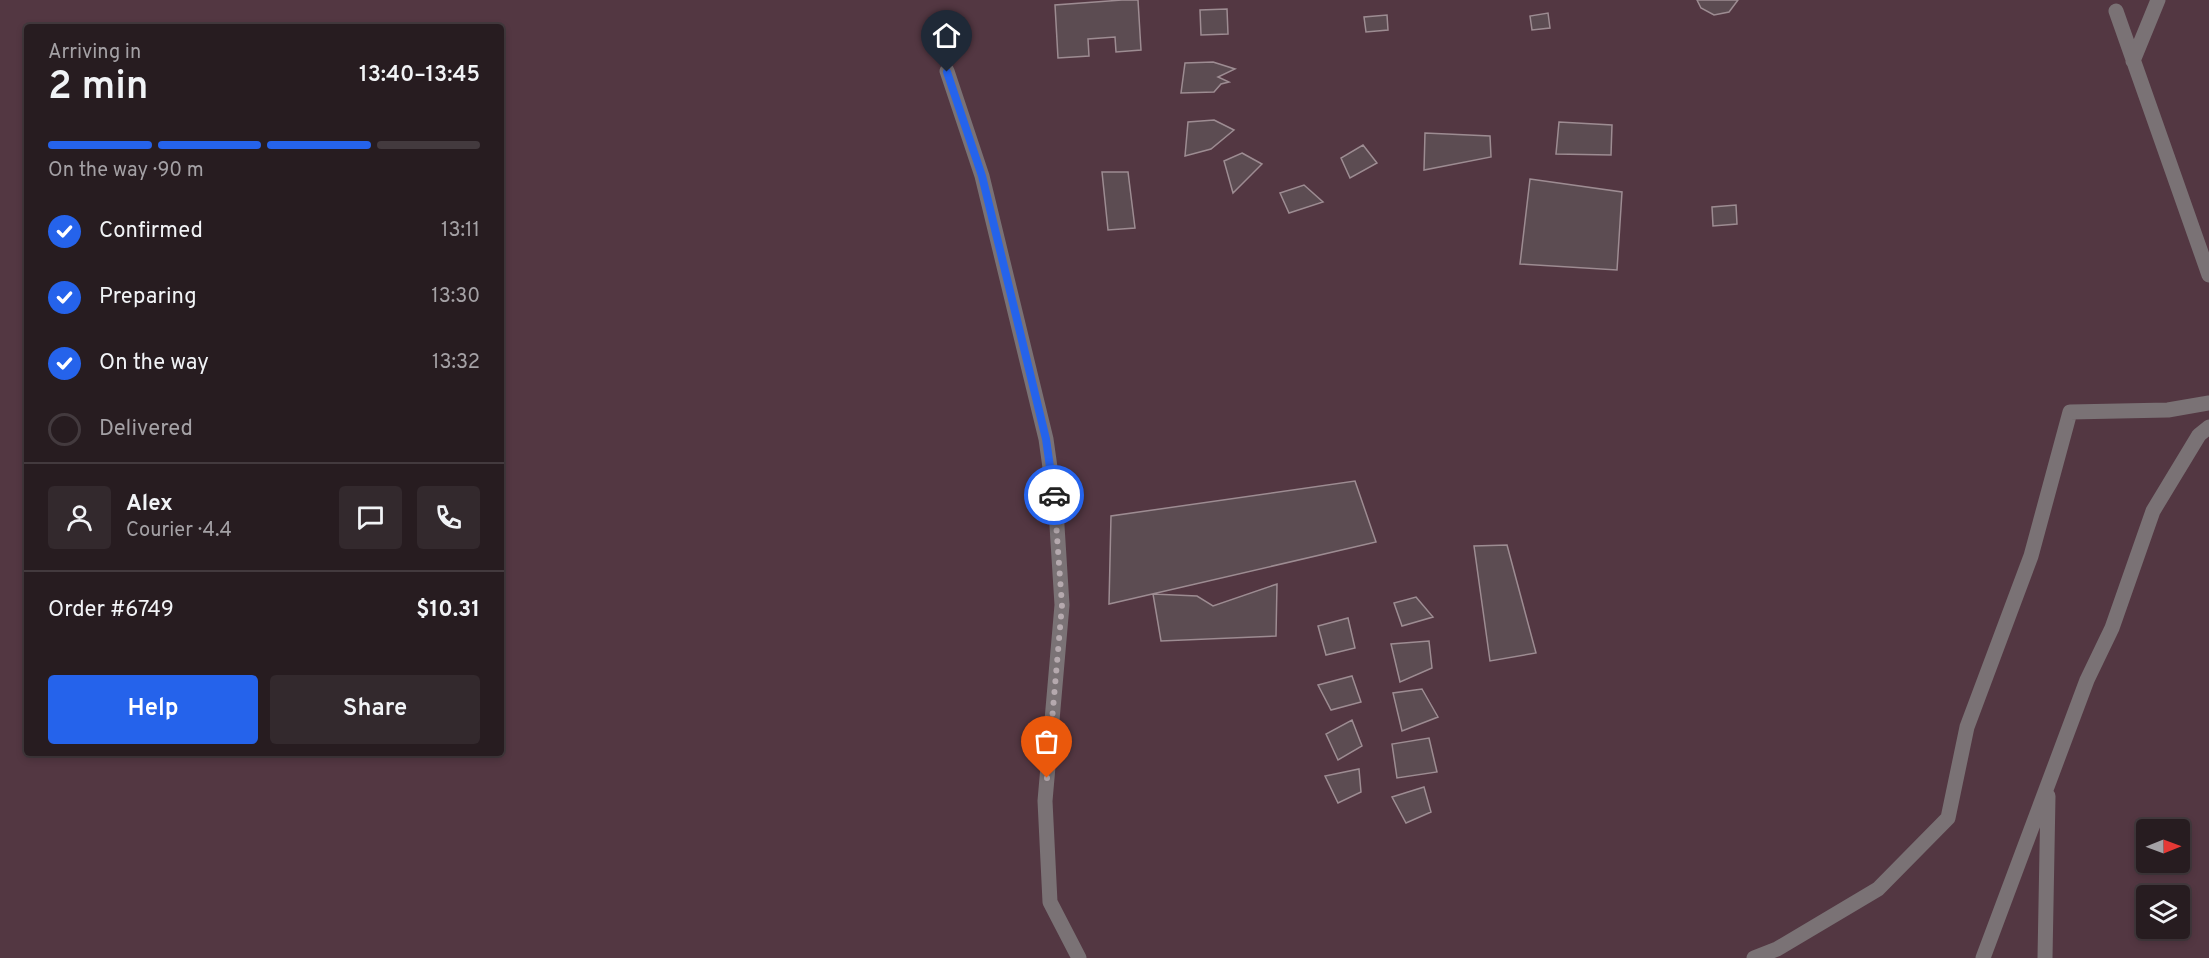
<!DOCTYPE html>
<html lang="en">
<head>
<meta charset="utf-8">
<style>
  :root { --surface:#271c20; --page:#33292d; --text:#f1f3f6; --muted:#a4a1a5; --line:#433a3e; --accent:#2563eb }
  body { margin:0; font-family:Overpass,sans-serif; background:var(--page); color:var(--text); height:100vh; display:flex; flex-direction:column; font-size:22px; white-space:nowrap }
  * { box-sizing:border-box; margin:0 }
  p { font-size:20px; color:var(--muted) }
  .icon { flex:none; width:33px; height:33px; fill:none; stroke:currentColor; stroke-width:2; stroke-linecap:round; stroke-linejoin:round }
  .map { position:relative; flex:1; overflow:hidden }
  .details { position:absolute; left:24px; top:24px; width:480px; height:732px; display:flex; flex-direction:column; background:var(--surface); border-radius:6px; box-shadow:0 3px 9px #0003,0 0 0 2px var(--line) }
  .details>* { flex:none }
  .needle { width:39px; rotate:89deg }
  .buttons { position:absolute; left:2136px; top:819px; display:grid; gap:12px }
  .buttons a { display:grid; place-items:center; width:54px; height:54px; border-radius:6px; background:var(--surface); box-shadow:0 3px 9px #0003,0 0 0 2px var(--line); font-size:30px }
  .pin { position:absolute; display:grid; place-items:center; width:51px; height:51px; color:#fff; margin:-62px -26px; border-radius:50% 50% 50% 0; rotate:-45deg; box-shadow:0 0 6px #0007 }
  .pin .icon { rotate:45deg }
  .courier { position:absolute; display:grid; place-items:center; width:60px; height:60px; margin:-30px; border:4px solid #2563eb; border-radius:50%; background:#fff; color:#222; box-shadow:0 2px 8px #0007 }
  .head em { font-style:normal; font-weight:600 }
  .head div { display:flex; flex-direction:column-reverse }
  .head { display:flex; align-items:center; justify-content:space-between; height:102px; padding:0 24px }
  h1 { font-size:39px; font-weight:600; line-height:45px }
  .bar { display:grid; grid-template-columns:repeat(4,1fr); gap:9px 6px; align-content:center; height:72px; padding:0 24px }
  .bar i { height:8px; border-radius:4px; background:var(--line) }
  .bar .on { background:var(--accent) }
  .bar p { grid-column:span 4 }
  .line { display:flex; align-items:center; gap:15px; padding:0 24px; border-top:2px solid var(--line) }
  .line div { flex:1 }
  .round { display:grid; place-items:center; flex:none; width:63px; height:63px; border-radius:6px; background:var(--page) }
  ol { padding:0 24px; list-style:none }
  li { display:flex; align-items:center; gap:18px; height:66px }
  li p { margin-inline-start:auto }
  li .icon { padding:6px; border-radius:50%; background:var(--accent); color:#fff; stroke-width:4 }
  li:last-child { color:var(--muted) }
  li i { width:33px; height:33px; border:3px solid var(--line); border-radius:50% }
  .primary-button { display:flex; gap:12px; margin-top:auto; padding:12px 24px }
  .primary-button a { flex:1; height:69px; border-radius:6px; background:var(--accent); color:#fff; font-size:24px; font-weight:600; line-height:69px; text-align:center }
  .primary-button a+a { background:var(--page); color:var(--text) }
  .map>svg:first-child { display:block }
  .green { fill:#533742; fill-rule:evenodd }
  .building { fill:#5c4c52; stroke:#9d8c92; stroke-width:1.5 }
  .lines { fill:none; stroke-linecap:round; stroke-linejoin:round }
  .minor { stroke:#7a7275; stroke-width:15 }
  .done { stroke:#b5a9ae; stroke-width:6; stroke-dasharray:0 10.8 }
  .route { stroke:#2563eb; stroke-width:8 }
</style>
</head>
<body>
<div class="map">
<svg width="2209" height="958" viewBox="0 0 2209 958">
  <rect width="100%" height="100%" fill="#34262b"/>
  <path class="green" d="M 0,0 L 2209,0 L 2209,958 L 0,958 ZM 27,27 L 501,27 L 501,753 L 27,753 ZM 2146,830 L 2180,830 L 2180,862 L 2146,862 ZM 2146,896 L 2180,896 L 2180,928 L 2146,928 Z"/>
  <path class="building" d="M 1122,0 L 1138,0 L 1141,50 L 1116,52 L 1115,37 L 1088,39 L 1089,56 L 1058,58 L 1055,5 Z
    M 1697,0 L 1738,0 L 1729,12 L 1714,15 L 1701,8 Z
    M 1227,9 L 1228,34 L 1201,35 L 1200,10 Z
    M 1548,13 L 1550,28 L 1532,30 L 1530,16 Z
    M 1387,15 L 1388,30 L 1366,32 L 1364,17 Z
    M 1213,62 L 1235,69 L 1218,77 L 1229,82 L 1221,84 L 1214,92 L 1181,93 L 1185,63 Z
    M 1214,120 L 1234,130 L 1211,149 L 1185,156 L 1188,122 Z
    M 1559,122 L 1612,125 L 1611,155 L 1556,154 Z
    M 1425,133 L 1490,136 L 1491,157 L 1424,170 Z
    M 1363,145 L 1377,163 L 1350,178 L 1341,158 Z
    M 1242,153 L 1262,164 L 1233,193 L 1224,161 Z
    M 1102,172 L 1128,172 L 1135,228 L 1108,230 Z
    M 1530,179 L 1622,192 L 1617,270 L 1520,264 Z
    M 1304,185 L 1323,202 L 1289,213 L 1280,193 Z
    M 1736,205 L 1737,224 L 1713,226 L 1712,207 Z
    M 1355,481 L 1376,542 L 1109,604 L 1111,516 Z
    M 1507,545 L 1536,653 L 1490,661 L 1474,546 Z
    M 1277,584 L 1276,636 L 1161,641 L 1153,594 L 1197,596 L 1213,606 Z
    M 1416,597 L 1433,617 L 1402,626 L 1394,603 Z
    M 1348,618 L 1355,648 L 1326,655 L 1318,626 Z
    M 1429,641 L 1432,668 L 1400,682 L 1391,644 Z
    M 1352,676 L 1361,702 L 1331,710 L 1318,685 Z
    M 1422,689 L 1438,717 L 1402,731 L 1393,693 Z
    M 1352,720 L 1362,746 L 1338,760 L 1326,734 Z
    M 1429,738 L 1437,772 L 1397,778 L 1392,744 Z
    M 1359,769 L 1361,792 L 1338,803 L 1325,776 Z
    M 1424,787 L 1431,812 L 1406,823 L 1392,797 Z"/>
  <g class="lines">
    <path class="minor" d="M 2116,11 L 2209,275
      M 2133,61 L 2158,0
      M 947,71 L 982,176 L 1046,439 L 1056,510 L 1062,605 L 1045,801 L 1050,902 L 1079,958
      M 1754,958 L 1777,949 L 1878,889 L 1948,818 L 1967,727 L 2031,556 L 2070,412 L 2168,410 L 2209,403
      M 1983,958 L 2087,680 L 2112,628 L 2153,511 L 2199,435 L 2209,427
      M 2045,958 L 2048,796"/>
  </g>
  <g class="lines">
    <path class="done" d="M 1047,778 L 1062,605 L 1054,495"/>
    <path class="route" d="M 947,72 L 982,176 L 1046,439 L 1054,495"/>
  </g>
</svg>
<div class="buttons">
<a><svg class="needle" viewBox="-14 -14 28 28"><path d="M0-13l5 13h-10z" fill="#e53935"/><path d="M0 13l5-13h-10z" fill="#a4a1a5"/></svg></a>
<a><svg class="icon" aria-label="layers" viewBox="0 0 24 24"><path d="M12 4l9 5-9 5-9-5zM3 14l9 5 9-5"/></svg></a>
</div>
<div class="pin" style="left:1047px;top:778px;background:#ea580c"><svg class="icon" aria-label="bag" viewBox="0 0 24 24"><path d="M5 8h14l-1 12H6zM9 8a3 3 0 0 1 6 0"/></svg></div>
<div class="pin" style="left:947px;top:72px;background:#1f2937"><svg class="icon" aria-label="home" viewBox="0 0 24 24"><path d="M3 11l9-7 9 7M6 9v11h12V9"/></svg></div>
<div class="courier" style="left:1054px;top:495px"><svg class="icon" aria-label="car" viewBox="0 0 24 24"><path d="M5 17H2v-5l4-1 3-4h7l3 4 3 1v5h-3M9 17h6M6 11h13"/><circle cx="7" cy="17" r="2"/><circle cx="17" cy="17" r="2"/></svg></div>
<section class="details">
<div class="head"><div><h1>2 min</h1><p>Arriving in</p></div><em>13:40–13:45</em></div>
<div class="bar"><i class="on"></i><i class="on"></i><i class="on"></i><i></i><p>On the way · 90 m</p></div>
<ol>
<li><svg class="icon" aria-label="check" viewBox="0 0 24 24"><path d="M5 12l5 5 9-10"/></svg>Confirmed<p>13:11</p></li>
<li><svg class="icon" aria-label="check" viewBox="0 0 24 24"><path d="M5 12l5 5 9-10"/></svg>Preparing<p>13:30</p></li>
<li><svg class="icon" aria-label="check" viewBox="0 0 24 24"><path d="M5 12l5 5 9-10"/></svg>On the way<p>13:32</p></li>
<li><i></i>Delivered</li>
</ol>
<div class="line" style="height:108px"><a class="round"><svg class="icon" aria-label="person" viewBox="0 0 24 24"><circle cx="12" cy="8" r="4"/><path d="M4 21q1-7 8-7t8 7"/></svg></a><div><b>Alex</b><p>Courier · 4.4</p></div><a class="round"><svg class="icon" aria-label="chat" viewBox="0 0 24 24"><path d="M4 5h16v11H9l-5 4z"/></svg></a><a class="round"><svg class="icon" aria-label="phone" viewBox="0 0 24 24"><path d="M5 4h4l2 5-3 2q2 4 5 5l2-3 5 2v4C11 20 4 13 5 4z"/></svg></a></div>
<div class="line" style="height:78px"><div>Order #6749</div><b>$10.31</b></div>
<div class="primary-button"><a>Help</a><a>Share</a></div>
</section>
</div>
</body>
</html>
